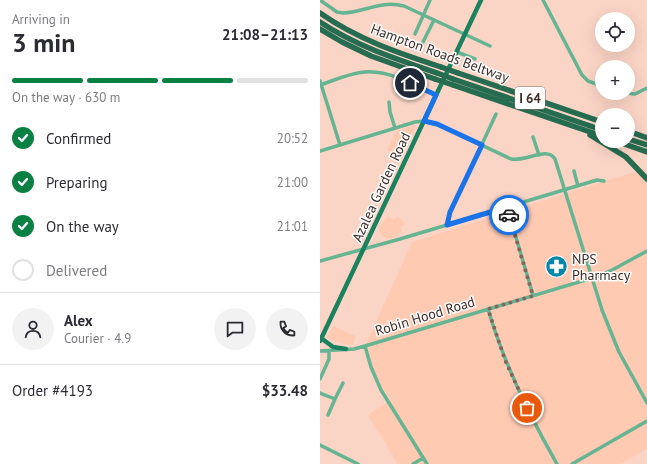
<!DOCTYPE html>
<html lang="en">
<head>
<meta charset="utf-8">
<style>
  :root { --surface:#fff; --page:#f2f2f3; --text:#2b2b33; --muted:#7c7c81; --line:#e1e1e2; --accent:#0b8043 }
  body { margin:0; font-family:"PT Sans",sans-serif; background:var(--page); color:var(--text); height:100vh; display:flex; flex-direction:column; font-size:15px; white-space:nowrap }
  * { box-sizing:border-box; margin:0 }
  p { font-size:13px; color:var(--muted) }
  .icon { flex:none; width:22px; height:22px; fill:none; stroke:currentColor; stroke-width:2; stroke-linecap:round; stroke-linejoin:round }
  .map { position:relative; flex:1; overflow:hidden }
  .drawer { display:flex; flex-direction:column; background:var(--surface); width:320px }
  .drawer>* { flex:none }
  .controls { position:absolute; left:275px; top:12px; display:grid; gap:8px }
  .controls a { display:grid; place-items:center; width:40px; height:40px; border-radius:50%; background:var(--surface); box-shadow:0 4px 16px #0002; font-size:20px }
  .pin { position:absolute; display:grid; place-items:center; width:34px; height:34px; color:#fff; margin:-17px; border:2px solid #fff; border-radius:50%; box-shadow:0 1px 4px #0007 }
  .courier { position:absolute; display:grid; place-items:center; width:40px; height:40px; margin:-20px; border:3px solid #1a73e8; border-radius:50%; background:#fff; color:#222; box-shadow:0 1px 5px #0007 }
  .headline em { font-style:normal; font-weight:700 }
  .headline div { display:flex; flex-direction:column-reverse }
  .headline { display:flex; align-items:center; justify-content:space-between; height:68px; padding:0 12px }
  h1 { font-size:26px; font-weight:700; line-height:30px }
  .bar { display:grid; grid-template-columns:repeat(4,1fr); gap:6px 4px; align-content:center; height:48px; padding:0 12px }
  .bar i { height:5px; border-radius:3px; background:var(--line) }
  .bar .selected { background:var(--accent) }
  .bar p { grid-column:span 4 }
  .line { display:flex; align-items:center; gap:10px; padding:0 12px; border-top:1px solid var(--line) }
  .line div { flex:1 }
  .round { display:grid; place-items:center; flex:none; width:42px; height:42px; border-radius:21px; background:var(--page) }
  ol { padding:0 12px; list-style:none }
  li { display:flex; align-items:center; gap:12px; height:44px }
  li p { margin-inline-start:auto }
  li .icon { padding:4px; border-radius:50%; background:var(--accent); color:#fff; stroke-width:4 }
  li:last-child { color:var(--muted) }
  li i { width:22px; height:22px; border:2px solid var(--line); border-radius:50% }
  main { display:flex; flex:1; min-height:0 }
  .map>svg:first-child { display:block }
  .built { fill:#ffc9b2 }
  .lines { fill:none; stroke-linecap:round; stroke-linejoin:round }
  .minor { stroke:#65b492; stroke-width:3.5 }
  .major { stroke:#1a825e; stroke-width:4.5 }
  .highway { stroke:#256c50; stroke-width:5.5 }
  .highway-bridge { stroke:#256c50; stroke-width:5.5 }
  .done { stroke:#80675d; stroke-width:4; stroke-dasharray:0 7.2 }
  .route { stroke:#1a73e8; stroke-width:5 }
  .labels { text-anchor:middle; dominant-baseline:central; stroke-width:3; stroke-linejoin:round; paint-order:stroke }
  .shield { fill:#fefefe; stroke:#786b66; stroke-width:1 }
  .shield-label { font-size:13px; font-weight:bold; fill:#3e2c25 }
  .street-label { font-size:14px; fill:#3e2c25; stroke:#fefefe }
  .poi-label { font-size:14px; fill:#3e2c25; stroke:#fefefe; text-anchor:start }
</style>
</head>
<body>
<main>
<section class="drawer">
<div class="headline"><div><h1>3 min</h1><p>Arriving in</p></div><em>21:08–21:13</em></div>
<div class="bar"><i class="selected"></i><i class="selected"></i><i class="selected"></i><i></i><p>On the way · 630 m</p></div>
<ol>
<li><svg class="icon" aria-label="check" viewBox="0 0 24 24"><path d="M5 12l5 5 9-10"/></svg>Confirmed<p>20:52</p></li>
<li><svg class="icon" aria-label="check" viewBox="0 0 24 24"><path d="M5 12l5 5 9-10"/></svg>Preparing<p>21:00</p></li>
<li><svg class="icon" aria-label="check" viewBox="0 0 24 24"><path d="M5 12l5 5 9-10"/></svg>On the way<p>21:01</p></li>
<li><i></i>Delivered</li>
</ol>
<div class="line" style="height:72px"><a class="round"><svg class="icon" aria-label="person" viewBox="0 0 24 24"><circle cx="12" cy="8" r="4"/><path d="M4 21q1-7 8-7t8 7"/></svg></a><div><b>Alex</b><p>Courier · 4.9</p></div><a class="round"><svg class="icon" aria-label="chat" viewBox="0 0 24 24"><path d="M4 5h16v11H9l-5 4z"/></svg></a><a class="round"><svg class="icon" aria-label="phone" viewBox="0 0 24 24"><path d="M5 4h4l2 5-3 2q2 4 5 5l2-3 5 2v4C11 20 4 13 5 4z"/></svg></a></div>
<div class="line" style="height:52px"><div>Order #4193</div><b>$33.48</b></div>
</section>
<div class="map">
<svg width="327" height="464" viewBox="0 0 327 464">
  <rect width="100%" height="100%" fill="#fad4c5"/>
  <path class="built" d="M 96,125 L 82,157 L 67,150 L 76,131 Z
    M 324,169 L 327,174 L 327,449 L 300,464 L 78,464 L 48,415 L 71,400 L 62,387 L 53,367 L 47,342 L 92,242 Z
    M 68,216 L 73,220 L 78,216 L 85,224 L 80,228 L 82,231 L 77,236 L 69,239 L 64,238 L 59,231 L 59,227 Z
    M 13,326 L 36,336 L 33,344 L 27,345 L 7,338 Z"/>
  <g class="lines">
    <path class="minor" d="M 0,0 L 17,12 L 23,13 C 46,12 60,0 84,6 L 170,46
      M 223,0 L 262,75 L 268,81 L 282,86
      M 95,34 L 110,0
      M 102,44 L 114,20
      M 137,52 L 155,59
      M 0,81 L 20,145
      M 0,85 C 15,80 30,73 45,72 C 68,70 96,85 116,95
      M 305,93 L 315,94 L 327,88
      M 69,102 L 70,112 L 75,128
      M 213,137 L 219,155
      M 0,151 L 95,122 L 104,121 L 117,124 L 191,159 C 206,162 227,146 235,159 L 282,310 L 299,352 L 327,403
      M 254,171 L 258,186
      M 187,207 L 213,295
      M 127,225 L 130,213 L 176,114
      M 0,261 L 80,239 L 277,180 L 284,181
      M 168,309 C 184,364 209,415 237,464
      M 45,346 L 51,367 L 61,390 L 107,464
      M 0,351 L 34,349 L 45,346 L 279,276 L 294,269 L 327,251
      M 0,379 L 9,359 L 9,351
      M 0,393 L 15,399 L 8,415
      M 15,399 L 23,383
      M 0,445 L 38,464
      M 93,464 L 103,458
      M 252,464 L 327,421"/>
    <path class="major" d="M 1,338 L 13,347 L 26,349
      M 0,341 L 161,0"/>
    <path class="highway" d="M 0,13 C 37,39 78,53 121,67
      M 0,22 C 36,46 76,59 117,73
      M 0,29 L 22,42 L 51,56 L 115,79
      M 138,73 L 282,122
      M 133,79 L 282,130
      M 133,85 L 282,136
      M 308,131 L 327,138
      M 270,135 L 306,157 L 327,179
      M 308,139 L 327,145
      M 296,141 L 327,152"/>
    <path class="highway-bridge" d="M 121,67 L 138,73
      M 117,73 L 133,79
      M 115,79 L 133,85"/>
  </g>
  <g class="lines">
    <path class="done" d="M 189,215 L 213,296 L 168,309 L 185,360 L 207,408"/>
    <path class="route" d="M 90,83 L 116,95 L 104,121 L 117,124 L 162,145 L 130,212 L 127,225 L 187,207 L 189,215"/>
  </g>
  <defs>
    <symbol id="pharmacy-disc" viewBox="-11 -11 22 22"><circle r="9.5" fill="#0687a9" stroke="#fefefe"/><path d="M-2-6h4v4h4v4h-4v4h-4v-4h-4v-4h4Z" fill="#fff"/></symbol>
  </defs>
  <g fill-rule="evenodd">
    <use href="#pharmacy-disc" x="224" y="254" width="25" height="25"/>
  </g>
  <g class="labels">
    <rect class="shield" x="195" y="87" width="30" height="22" rx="3"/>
    <g class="shield-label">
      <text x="210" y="98">I 64</text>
    </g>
    <g class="street-label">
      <text transform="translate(120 53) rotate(20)">Hampton Roads Beltway</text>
      <text transform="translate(61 187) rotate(-65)">Azalea Garden Road</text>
      <text transform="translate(105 316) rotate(-17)">Robin Hood Road</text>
    </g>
    <g class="poi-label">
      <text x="252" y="259">NPS<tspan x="252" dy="16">Pharmacy</tspan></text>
    </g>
  </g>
</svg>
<div class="controls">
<a><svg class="icon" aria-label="locate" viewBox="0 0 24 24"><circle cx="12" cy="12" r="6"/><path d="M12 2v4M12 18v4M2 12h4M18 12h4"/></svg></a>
<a>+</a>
<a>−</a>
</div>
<div class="pin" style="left:207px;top:408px;background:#ea580c"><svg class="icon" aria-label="bag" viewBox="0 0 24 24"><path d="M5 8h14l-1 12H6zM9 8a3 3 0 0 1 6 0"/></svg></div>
<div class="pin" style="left:90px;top:83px;background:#1f2937"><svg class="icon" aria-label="home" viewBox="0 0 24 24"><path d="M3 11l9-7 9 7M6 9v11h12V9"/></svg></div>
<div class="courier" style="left:189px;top:215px"><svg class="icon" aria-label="car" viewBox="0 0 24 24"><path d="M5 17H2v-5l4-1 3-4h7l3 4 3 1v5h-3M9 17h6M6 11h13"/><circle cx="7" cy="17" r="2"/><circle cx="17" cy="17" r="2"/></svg></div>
</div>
</main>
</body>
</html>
